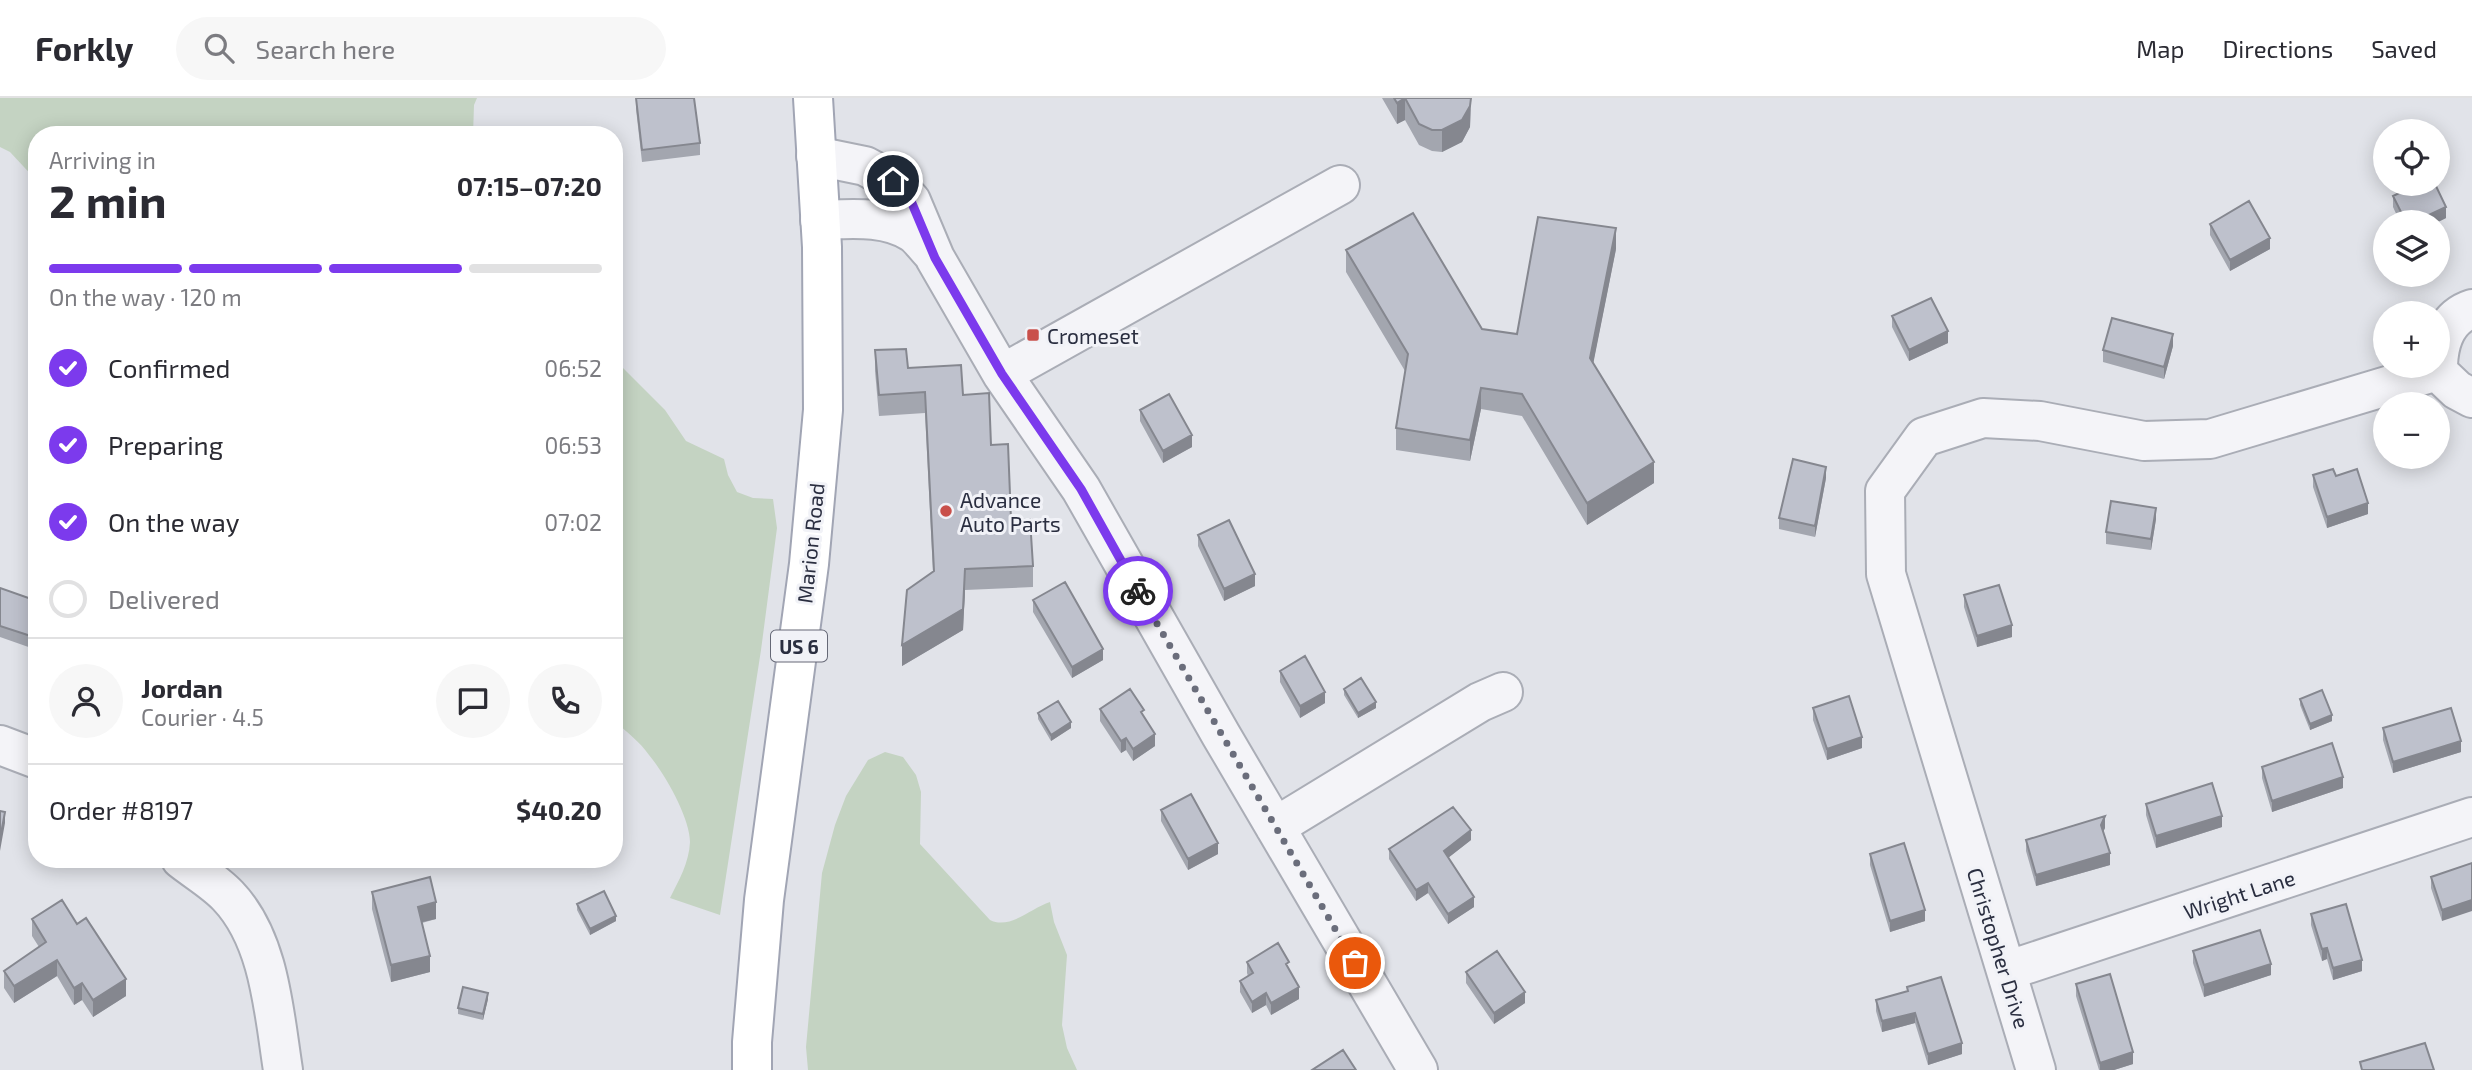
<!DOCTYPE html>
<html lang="en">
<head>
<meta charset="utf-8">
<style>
  :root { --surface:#fff; --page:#f7f7f7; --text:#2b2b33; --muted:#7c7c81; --line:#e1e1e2; --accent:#7c3aed }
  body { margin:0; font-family:"Exo 2",sans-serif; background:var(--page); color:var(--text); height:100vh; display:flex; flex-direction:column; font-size:26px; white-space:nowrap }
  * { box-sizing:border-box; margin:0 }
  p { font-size:23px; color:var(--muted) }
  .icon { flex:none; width:38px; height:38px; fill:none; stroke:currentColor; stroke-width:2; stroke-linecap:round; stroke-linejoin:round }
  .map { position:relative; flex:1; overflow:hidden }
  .panel { position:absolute; left:28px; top:28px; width:595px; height:742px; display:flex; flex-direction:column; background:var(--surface); border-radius:28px; box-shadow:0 4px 18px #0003 }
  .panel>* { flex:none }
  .controls { position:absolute; left:2373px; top:21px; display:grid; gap:14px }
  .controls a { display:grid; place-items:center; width:77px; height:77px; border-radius:50%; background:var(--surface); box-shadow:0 4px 18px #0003; font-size:35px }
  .pin { position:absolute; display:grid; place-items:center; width:60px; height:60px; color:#fff; margin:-30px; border:4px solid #fff; border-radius:50%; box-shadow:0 2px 7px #0007 }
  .courier { position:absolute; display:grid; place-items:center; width:70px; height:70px; margin:-35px; border:5px solid #7c3aed; border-radius:50%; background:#fff; color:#222; box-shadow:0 2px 9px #0007 }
  .overview em { font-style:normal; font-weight:700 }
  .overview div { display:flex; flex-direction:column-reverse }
  .overview { display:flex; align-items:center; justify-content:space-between; height:119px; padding:0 21px }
  h1 { font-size:46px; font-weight:700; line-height:52px }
  .bar { display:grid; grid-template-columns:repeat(4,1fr); gap:10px 7px; align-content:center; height:84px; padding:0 21px }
  .bar i { height:9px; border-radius:5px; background:var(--line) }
  .bar .active { background:var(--accent) }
  .bar p { grid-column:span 4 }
  .line { display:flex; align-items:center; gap:18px; padding:0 21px; border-top:2px solid var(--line) }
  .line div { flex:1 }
  .round { display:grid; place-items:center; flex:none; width:74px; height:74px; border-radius:37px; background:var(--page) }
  ol { padding:0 21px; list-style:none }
  li { display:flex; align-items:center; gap:21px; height:77px }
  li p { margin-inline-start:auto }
  li .icon { padding:7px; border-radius:50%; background:var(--accent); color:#fff; stroke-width:4 }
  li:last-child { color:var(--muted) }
  li i { width:38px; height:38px; border:4px solid var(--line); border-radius:50% }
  header { display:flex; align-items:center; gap:42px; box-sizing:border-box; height:98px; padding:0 35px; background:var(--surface); border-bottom:2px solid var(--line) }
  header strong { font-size:33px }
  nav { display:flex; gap:38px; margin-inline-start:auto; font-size:24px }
  .search { width:490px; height:63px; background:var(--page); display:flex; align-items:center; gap:18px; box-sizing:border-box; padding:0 24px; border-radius:38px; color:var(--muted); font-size:26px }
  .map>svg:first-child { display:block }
  .green { fill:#c4d3c2 }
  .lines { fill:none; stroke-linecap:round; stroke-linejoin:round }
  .minor-casing { stroke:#aaadb6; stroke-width:42 }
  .major-casing { stroke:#a1a5b4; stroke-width:42 }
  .minor { stroke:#f4f4f8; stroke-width:38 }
  .major { stroke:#fff; stroke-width:38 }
  .wall { fill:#a3a6af }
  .shaded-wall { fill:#85878f }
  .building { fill:#bec1cc; stroke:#85878f; stroke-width:2 }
  .done { stroke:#6a6d7b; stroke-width:7; stroke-dasharray:0 12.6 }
  .route { stroke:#7c3aed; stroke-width:9 }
  .poi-dot { fill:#c9504b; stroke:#f1f2f7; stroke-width:2.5 }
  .labels { text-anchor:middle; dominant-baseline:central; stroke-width:6; stroke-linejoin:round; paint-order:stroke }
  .shield { fill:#f1f2f7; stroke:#666977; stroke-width:2 }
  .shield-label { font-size:19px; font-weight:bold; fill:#2a2e40 }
  .poi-label { font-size:21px; fill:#2a2e40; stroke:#f1f2f7; text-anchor:start }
  .street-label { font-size:21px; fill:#2a2e40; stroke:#f1f2f7 }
</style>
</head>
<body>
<header>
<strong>Forkly</strong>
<div class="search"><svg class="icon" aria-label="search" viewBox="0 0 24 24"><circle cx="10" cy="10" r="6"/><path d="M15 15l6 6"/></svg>Search here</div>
<nav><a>Map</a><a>Directions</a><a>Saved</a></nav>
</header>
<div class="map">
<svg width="2472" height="972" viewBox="0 0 2472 972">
  <rect width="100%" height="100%" fill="#e1e3e9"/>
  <path class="green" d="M 0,0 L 477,0 L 474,7 L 473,37 L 37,37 L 37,83 L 10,54 L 0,49 Z
    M 614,261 L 665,312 L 686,343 L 724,361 L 728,377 L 737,394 L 753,400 L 773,401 L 777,430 L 761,552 L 720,817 L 670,800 C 679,782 689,765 690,744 C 690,720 665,676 649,657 C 640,644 626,633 614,623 Z
    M 885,654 L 903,659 L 916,677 L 921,694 L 920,746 L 990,822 C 1010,832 1031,810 1050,804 L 1054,824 L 1067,857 L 1062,927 L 1067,950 L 1077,972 L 808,972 L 806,949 L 822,775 L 835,727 L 846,698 L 868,662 Z"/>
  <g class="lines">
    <defs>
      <path id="minor" d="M 816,58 L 865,68 L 893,83 L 911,103 L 935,160 L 1002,276 L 1081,391 L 1221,637 L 1418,972
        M 820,122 C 850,121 886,117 913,135 C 920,140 926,149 932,155
        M 2438,267 C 2439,243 2447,219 2472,211
        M 2438,268 L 2437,273 L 2457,292 L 2472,300
        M 1002,276 L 1340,87
        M 0,647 L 37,661
        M 1275,729 L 1480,604 L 1503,594
        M 181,761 C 196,773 215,784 228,798 C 270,842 274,915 283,972
        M 2006,873 L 2472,719
        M 2036,972 L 1886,476 L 1885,393 L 1924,339 L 1983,320 L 2040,323 L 2144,343 L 2210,341 L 2437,273"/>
      <path id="major" d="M 752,972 L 752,944 L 764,802 L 809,466 L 823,312 L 822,149 L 813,0"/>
    </defs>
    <use href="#minor" class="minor-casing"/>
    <use href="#major" class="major-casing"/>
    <use href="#minor" class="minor"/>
    <use href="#major" class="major"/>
  </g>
  <path class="wall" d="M 636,0 L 700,45 L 700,57 L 642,64 L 636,11 Z
    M 1382,0 L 1471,0 L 1470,29 L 1462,44 L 1442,54 L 1432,53 L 1419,47 L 1405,22 L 1397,26 Z
    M 2393,98 L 2446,120 L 2438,124 L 2400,124 L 2393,109 Z
    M 2210,126 L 2270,151 L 2230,173 L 2210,137 Z
    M 1616,151 L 1593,265 L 1654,385 L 1587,427 L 1522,318 L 1481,311 L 1470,363 L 1396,352 L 1396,330 L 1405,273 L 1346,174 L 1346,152 L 1482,231 L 1517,236 Z
    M 1892,218 L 1948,245 L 1909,263 L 1892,229 Z
    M 2173,248 L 2164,281 L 2103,264 L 2103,252 Z
    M 875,252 L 908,270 L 963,297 L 991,347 L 1011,422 L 1033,468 L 1033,489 L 965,492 L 963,532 L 902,568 L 933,474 L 925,315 L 879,318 L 875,273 Z
    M 1140,312 L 1192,349 L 1163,365 L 1140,323 Z
    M 2313,377 L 2336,378 L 2368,416 L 2327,430 L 2313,389 Z
    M 1826,380 L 1815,439 L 1779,431 L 1779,420 Z
    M 2156,421 L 2151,452 L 2106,446 L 2106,434 Z
    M 1198,437 L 1255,488 L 1224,503 L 1198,448 Z
    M 0,490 L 37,503 L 37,552 L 0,539 Z
    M 1964,497 L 2012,539 L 1977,549 L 1964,509 Z
    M 1033,502 L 1103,562 L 1072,580 L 1033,514 Z
    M 1280,573 L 1325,605 L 1300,620 L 1280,584 Z
    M 1344,591 L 1376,610 L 1358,620 L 1344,597 Z
    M 2300,601 L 2332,623 L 2310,632 L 2300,607 Z
    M 1813,610 L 1862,650 L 1827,662 L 1813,622 Z
    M 1100,611 L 1144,620 L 1155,648 L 1133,663 L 1126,652 L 1121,655 L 1100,623 Z
    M 1038,615 L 1071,630 L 1051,643 L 1038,621 Z
    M 2383,630 L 2461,654 L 2393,675 L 2383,642 Z
    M 2262,669 L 2343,690 L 2272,714 L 2262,680 Z
    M 2146,706 L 2222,729 L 2156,750 L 2146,717 Z
    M 1161,712 L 1218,756 L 1188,772 L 1161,723 Z
    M 2105,730 L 2103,734 L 2110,767 L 2036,788 L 2026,753 L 2026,742 Z
    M 1471,742 L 1448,760 L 1474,809 L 1448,826 L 1428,795 L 1416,803 L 1389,761 L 1389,751 Z
    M 1870,756 L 1925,823 L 1890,834 L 1870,767 Z
    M 2472,765 L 2442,823 L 2431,790 L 2431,779 Z
    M 372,794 L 436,821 L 422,825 L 430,874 L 391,884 L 372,811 Z
    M 577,806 L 616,823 L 590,837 L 577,812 Z
    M 2311,816 L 2362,873 L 2333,882 L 2327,861 L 2322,863 L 2311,827 Z
    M 32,821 L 77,826 L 126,898 L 93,919 L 82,902 L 74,907 L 57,878 L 14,905 L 4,890 L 4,873 L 39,849 L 32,838 Z
    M 2193,853 L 2271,877 L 2204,899 L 2193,865 Z
    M 1247,864 L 1289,871 L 1299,901 L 1271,917 L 1266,907 L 1252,915 L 1240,894 L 1240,883 L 1248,878 L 1247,875 Z
    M 1466,874 L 1525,905 L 1494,926 L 1466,885 Z
    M 2076,886 L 2133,966 L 2114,972 L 2099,972 L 2076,898 Z
    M 1907,889 L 1962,956 L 1928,967 L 1915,925 L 1882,934 L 1876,913 L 1876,902 L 1907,893 Z
    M 488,901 L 483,922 L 458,916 L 458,910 Z"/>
  <path class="shaded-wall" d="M 1405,0 L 1405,22 L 1397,26 L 1397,5 Z
    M 1471,0 L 1470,29 L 1462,44 L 1442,54 L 1442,32 Z
    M 2446,109 L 2446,120 L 2438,124 L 2414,124 Z
    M 1616,130 L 1616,151 L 1590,282 L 1590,260 Z
    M 2270,140 L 2270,151 L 2230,173 L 2230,162 Z
    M 1948,233 L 1948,245 L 1909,263 L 1909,252 Z
    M 2173,236 L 2173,248 L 2164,281 L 2164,269 Z
    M 1481,290 L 1481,311 L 1470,363 L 1470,342 Z
    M 1192,337 L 1192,349 L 1163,365 L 1163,353 Z
    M 1654,364 L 1654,385 L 1587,427 L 1587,405 Z
    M 1826,369 L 1826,380 L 1815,439 L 1815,428 Z
    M 2368,405 L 2368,416 L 2327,430 L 2327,419 Z
    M 2156,410 L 2156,421 L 2151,452 L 2151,441 Z
    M 965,471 L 965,492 L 963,532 L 902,568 L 902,547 Z
    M 1255,476 L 1255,488 L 1224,503 L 1224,491 Z
    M 2012,527 L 2012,539 L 1977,549 L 1977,538 Z
    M 1103,551 L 1103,562 L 1072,580 L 1072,569 Z
    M 1325,594 L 1325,605 L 1300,620 L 1300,608 Z
    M 1376,604 L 1376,610 L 1358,620 L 1358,615 Z
    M 2332,617 L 2332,623 L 2310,632 L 2310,626 Z
    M 1071,624 L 1071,630 L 1051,643 L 1051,637 Z
    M 1155,636 L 1155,648 L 1133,663 L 1133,651 Z
    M 1862,639 L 1862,650 L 1827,662 L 1827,651 Z
    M 1126,640 L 1126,652 L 1121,655 L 1121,643 Z
    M 2461,643 L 2461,654 L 2393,675 L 2393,664 Z
    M 2343,679 L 2343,690 L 2272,714 L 2272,703 Z
    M 5,714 L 5,725 L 0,753 L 0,741 Z
    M 2105,718 L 2105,730 L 2101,738 L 2101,727 Z
    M 2222,718 L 2222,729 L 2156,750 L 2156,738 Z
    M 1471,732 L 1471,742 L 1444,763 L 1444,753 Z
    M 1218,745 L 1218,756 L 1188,772 L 1188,761 Z
    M 2110,755 L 2110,767 L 2036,788 L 2036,777 Z
    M 1428,785 L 1428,795 L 1416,803 L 1416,792 Z
    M 1474,799 L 1474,809 L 1448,826 L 1448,816 Z
    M 2472,802 L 2472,813 L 2442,823 L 2442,812 Z
    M 436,804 L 436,821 L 418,825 L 418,809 Z
    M 1925,812 L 1925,823 L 1890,834 L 1890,823 Z
    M 616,818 L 616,823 L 590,837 L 590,831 Z
    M 2327,850 L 2327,861 L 2322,863 L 2322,851 Z
    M 430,858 L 430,874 L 391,884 L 391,867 Z
    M 57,862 L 57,878 L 14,905 L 14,888 Z
    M 2362,862 L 2362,873 L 2333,882 L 2333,870 Z
    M 2271,866 L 2271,877 L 2204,899 L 2204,887 Z
    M 126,881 L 126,898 L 93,919 L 93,902 Z
    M 82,885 L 82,902 L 74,907 L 74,890 Z
    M 1299,889 L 1299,901 L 1271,917 L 1271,905 Z
    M 1525,894 L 1525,905 L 1494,926 L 1494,915 Z
    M 488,895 L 488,901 L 483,922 L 483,916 Z
    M 1266,895 L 1266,907 L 1252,915 L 1252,904 Z
    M 1915,915 L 1915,925 L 1882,934 L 1882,923 Z
    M 1962,945 L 1962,956 L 1928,967 L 1928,956 Z
    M 2133,954 L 2133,966 L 2114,972 L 2100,972 L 2100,965 Z"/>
  <path class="building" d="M 636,0 L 694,0 L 700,45 L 642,52 Z
    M 1394,0 L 1471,0 L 1470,8 L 1462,22 L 1442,32 L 1432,32 L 1419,26 L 1405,0 L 1397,5 Z
    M 2418,86 L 2435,86 L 2446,109 L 2414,124 L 2406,124 L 2393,98 Z
    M 2249,103 L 2270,140 L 2230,162 L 2210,126 Z
    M 1413,115 L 1482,231 L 1517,236 L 1538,119 L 1616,130 L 1590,260 L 1654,364 L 1587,405 L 1522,296 L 1481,290 L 1470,342 L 1396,330 L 1408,256 L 1346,152 Z
    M 1931,200 L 1948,233 L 1909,252 L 1892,218 Z
    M 2112,220 L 2173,236 L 2164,269 L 2103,252 Z
    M 906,251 L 908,270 L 961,267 L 963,297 L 989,295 L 991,347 L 1008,346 L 1011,422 L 1030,421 L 1033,468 L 965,471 L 963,511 L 902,547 L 907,492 L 934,473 L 925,294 L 879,297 L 875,252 Z
    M 1169,296 L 1192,337 L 1163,353 L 1140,312 Z
    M 1793,361 L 1826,369 L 1815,428 L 1779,420 Z
    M 2333,371 L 2336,378 L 2357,371 L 2368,405 L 2327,419 L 2313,377 Z
    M 2111,403 L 2156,410 L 2151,441 L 2106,434 Z
    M 1229,422 L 1255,476 L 1224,491 L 1198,437 Z
    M 1065,484 L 1103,551 L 1072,569 L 1033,502 Z
    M 1999,487 L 2012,527 L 1977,538 L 1964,497 Z
    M 0,490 L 37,503 L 37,540 L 0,528 Z
    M 1305,558 L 1325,594 L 1300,608 L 1280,573 Z
    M 1361,580 L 1376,604 L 1358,615 L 1344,591 Z
    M 1130,591 L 1144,612 L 1141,614 L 1155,636 L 1133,651 L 1126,640 L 1121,643 L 1100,611 Z
    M 2322,592 L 2332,617 L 2310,626 L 2300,601 Z
    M 1849,598 L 1862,639 L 1827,651 L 1813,610 Z
    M 1058,603 L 1071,624 L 1051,637 L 1038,615 Z
    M 2451,610 L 2461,643 L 2393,664 L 2383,630 Z
    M 2332,645 L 2343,679 L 2272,703 L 2262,669 Z
    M 2212,685 L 2222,718 L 2156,738 L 2146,706 Z
    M 1191,696 L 1218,745 L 1188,761 L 1161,712 Z
    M 1453,709 L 1471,732 L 1444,753 L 1474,799 L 1448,816 L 1428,785 L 1416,792 L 1389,751 Z
    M 0,713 L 5,714 L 0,741 Z
    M 2105,718 L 2101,727 L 2110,755 L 2036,777 L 2026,742 Z
    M 1904,745 L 1925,812 L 1890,823 L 1870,756 Z
    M 2472,765 L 2472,802 L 2442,812 L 2431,779 Z
    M 430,779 L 436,804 L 418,809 L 430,858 L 391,867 L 372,794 Z
    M 604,793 L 616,818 L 590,831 L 577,806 Z
    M 62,802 L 77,826 L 86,820 L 126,881 L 93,902 L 82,885 L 74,890 L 57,862 L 14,888 L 4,873 L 46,844 L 32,821 Z
    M 2346,806 L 2362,862 L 2333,870 L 2327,850 L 2322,851 L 2311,816 Z
    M 2260,832 L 2271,866 L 2204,887 L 2193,853 Z
    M 1278,845 L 1289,864 L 1286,866 L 1299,889 L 1271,905 L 1266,895 L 1252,904 L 1240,883 L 1253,875 L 1247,864 Z
    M 1497,853 L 1525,894 L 1494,915 L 1466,874 Z
    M 2110,876 L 2133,954 L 2100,965 L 2076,886 Z
    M 1941,879 L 1962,945 L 1928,956 L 1915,915 L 1882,923 L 1876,902 L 1908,893 L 1907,889 Z
    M 463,889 L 488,895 L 483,916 L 458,910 Z
    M 2425,945 L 2434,972 L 2362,972 L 2360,964 Z
    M 1343,952 L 1356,972 L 1312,972 Z"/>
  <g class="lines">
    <path class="done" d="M 1138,493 L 1355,865"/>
    <path class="route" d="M 893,83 L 911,103 L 935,160 L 1002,276 L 1081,391 L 1138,493"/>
  </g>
  <g class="poi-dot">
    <rect x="1026" y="230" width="14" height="14" rx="3.5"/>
    <circle cx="946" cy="413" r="7"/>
  </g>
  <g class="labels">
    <rect class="shield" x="771" y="532.5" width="56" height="31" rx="5"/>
    <g class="shield-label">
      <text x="799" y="548">US 6</text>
    </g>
    <g class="poi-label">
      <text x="1047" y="237">Cromeset</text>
      <text x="960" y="401">Advance<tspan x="960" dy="24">Auto Parts</tspan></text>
    </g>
    <g class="street-label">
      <text transform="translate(810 445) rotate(-84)">Marion Road</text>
      <text transform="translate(2239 796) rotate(-18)">Wright Lane</text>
      <text transform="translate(1999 850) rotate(73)">Christopher Drive</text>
    </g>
  </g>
</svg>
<div class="controls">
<a><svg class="icon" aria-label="locate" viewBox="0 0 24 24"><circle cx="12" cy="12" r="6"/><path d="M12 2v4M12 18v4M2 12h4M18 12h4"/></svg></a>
<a><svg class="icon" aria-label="layers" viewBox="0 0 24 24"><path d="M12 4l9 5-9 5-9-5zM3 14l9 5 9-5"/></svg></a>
<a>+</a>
<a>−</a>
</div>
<div class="pin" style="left:1355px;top:865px;background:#ea580c"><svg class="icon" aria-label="bag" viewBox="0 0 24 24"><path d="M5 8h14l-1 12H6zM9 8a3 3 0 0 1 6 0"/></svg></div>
<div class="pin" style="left:893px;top:83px;background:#1f2937"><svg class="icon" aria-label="home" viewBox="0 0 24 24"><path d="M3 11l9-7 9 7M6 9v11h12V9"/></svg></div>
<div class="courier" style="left:1138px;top:493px"><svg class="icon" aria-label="bike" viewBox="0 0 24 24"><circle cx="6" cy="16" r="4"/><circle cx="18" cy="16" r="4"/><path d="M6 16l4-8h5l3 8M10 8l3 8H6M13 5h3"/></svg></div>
<section class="panel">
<div class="overview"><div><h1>2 min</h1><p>Arriving in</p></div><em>07:15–07:20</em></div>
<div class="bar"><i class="active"></i><i class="active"></i><i class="active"></i><i></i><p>On the way · 120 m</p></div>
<ol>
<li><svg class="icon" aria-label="check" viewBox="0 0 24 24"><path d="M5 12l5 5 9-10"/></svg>Confirmed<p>06:52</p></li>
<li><svg class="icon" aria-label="check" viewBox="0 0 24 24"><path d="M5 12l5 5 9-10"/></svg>Preparing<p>06:53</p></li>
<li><svg class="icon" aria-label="check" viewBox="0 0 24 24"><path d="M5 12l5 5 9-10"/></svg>On the way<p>07:02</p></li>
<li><i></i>Delivered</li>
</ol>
<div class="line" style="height:126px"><a class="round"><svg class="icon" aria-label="person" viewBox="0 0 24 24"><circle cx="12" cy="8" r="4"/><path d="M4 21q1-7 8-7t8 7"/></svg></a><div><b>Jordan</b><p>Courier · 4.5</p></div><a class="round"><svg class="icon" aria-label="chat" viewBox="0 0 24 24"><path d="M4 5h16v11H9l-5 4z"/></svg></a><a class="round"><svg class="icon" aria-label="phone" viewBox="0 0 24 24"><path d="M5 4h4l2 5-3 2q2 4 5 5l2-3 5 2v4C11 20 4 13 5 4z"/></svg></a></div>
<div class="line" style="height:91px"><div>Order #8197</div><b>$40.20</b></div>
</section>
</div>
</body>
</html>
